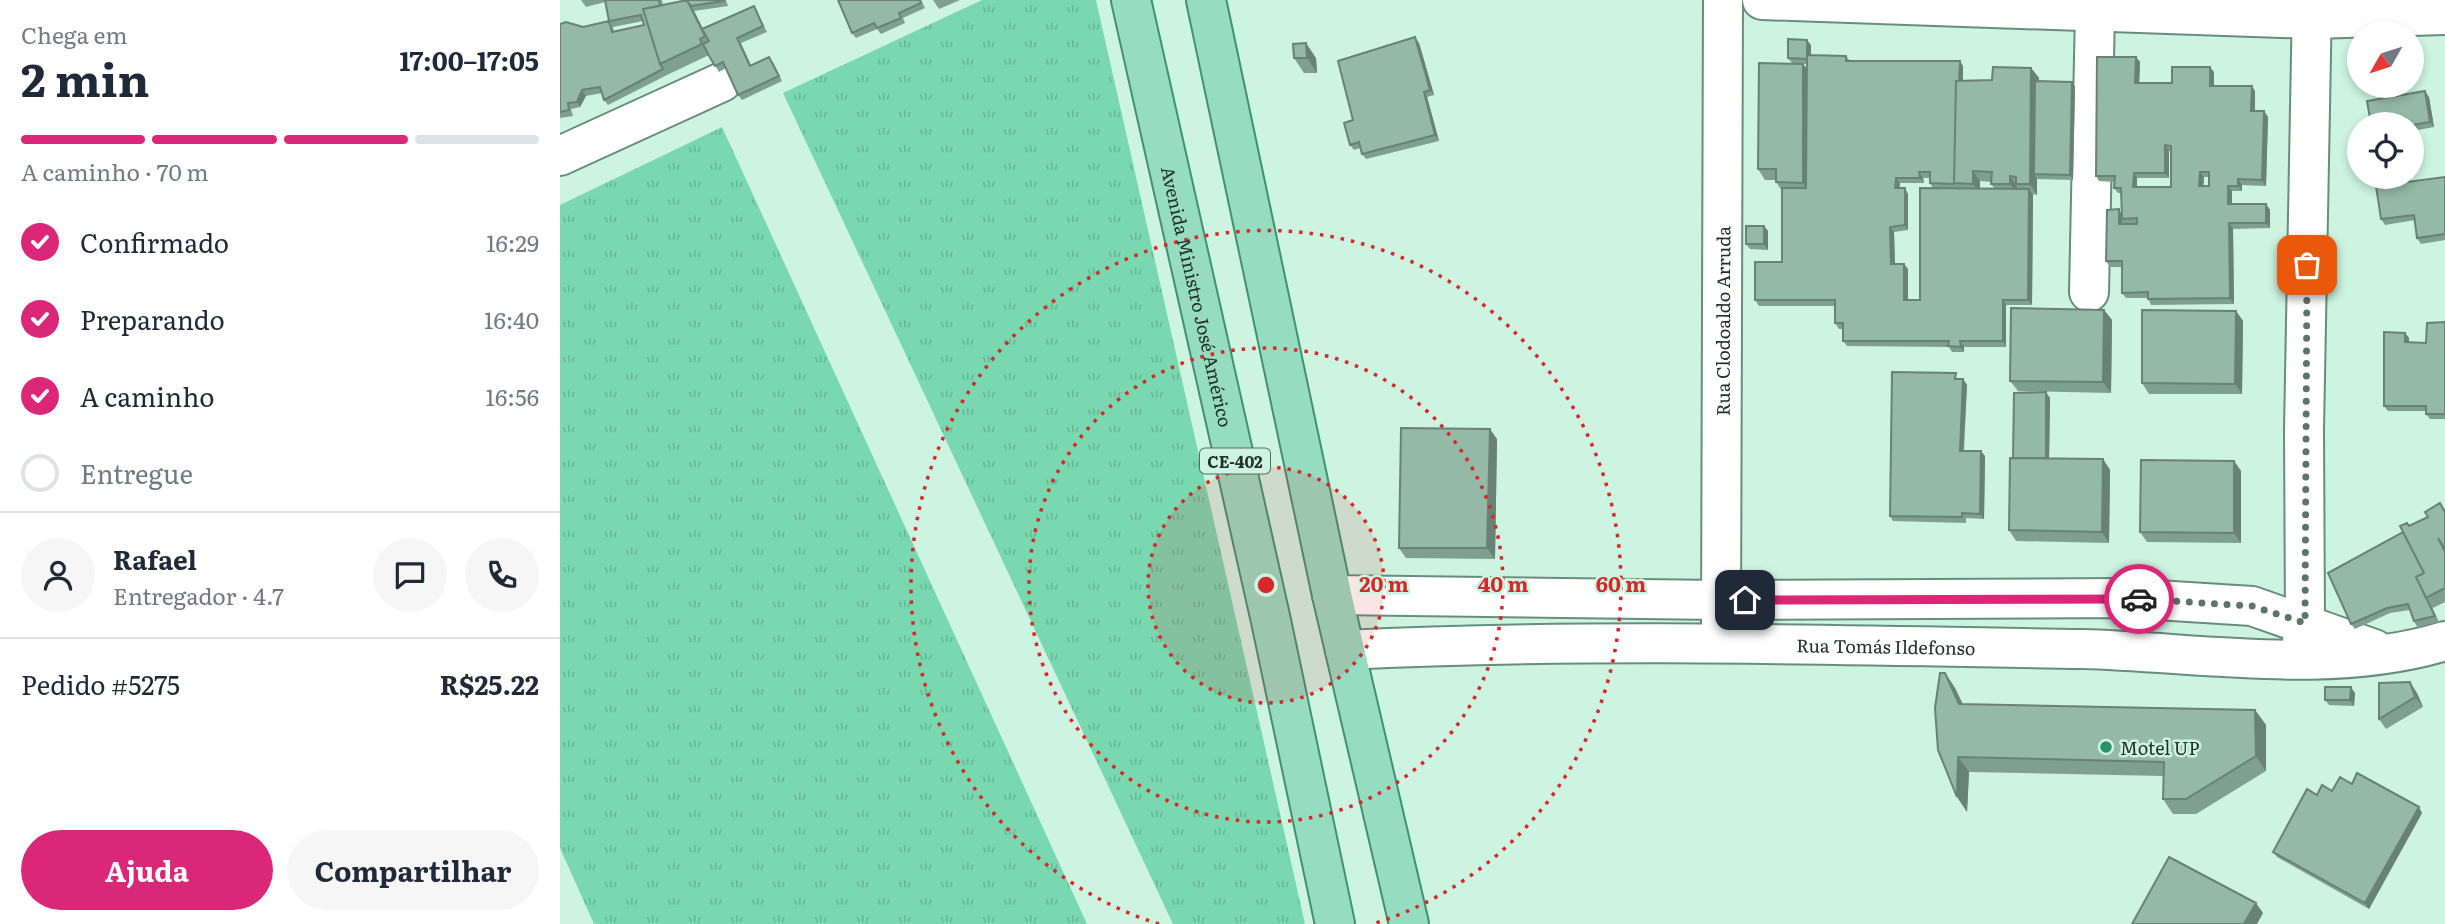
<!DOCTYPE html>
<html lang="pt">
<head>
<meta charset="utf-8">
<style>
  :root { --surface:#fff; --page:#f6f6f7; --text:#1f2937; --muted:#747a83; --line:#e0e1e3; --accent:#db2777 }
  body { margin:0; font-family:Literata,serif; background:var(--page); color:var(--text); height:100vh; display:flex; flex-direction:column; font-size:26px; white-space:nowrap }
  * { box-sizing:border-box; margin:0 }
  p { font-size:23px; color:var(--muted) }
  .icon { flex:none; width:38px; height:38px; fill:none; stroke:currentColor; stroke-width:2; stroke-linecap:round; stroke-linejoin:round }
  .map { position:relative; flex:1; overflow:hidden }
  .details { display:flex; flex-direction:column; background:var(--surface); width:560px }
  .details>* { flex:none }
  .needle { width:46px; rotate:231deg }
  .tools { position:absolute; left:1787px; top:21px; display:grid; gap:14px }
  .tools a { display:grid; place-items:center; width:77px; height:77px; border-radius:50%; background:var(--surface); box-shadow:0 4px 10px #0003; font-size:35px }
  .pin { position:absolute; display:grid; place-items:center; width:60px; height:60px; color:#fff; margin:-30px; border-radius:14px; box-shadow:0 4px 10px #0006 }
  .courier { position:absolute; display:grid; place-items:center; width:70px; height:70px; margin:-35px; border:5px solid #db2777; border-radius:50%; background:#fff; color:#222; box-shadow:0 2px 9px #0007 }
  .summary em { font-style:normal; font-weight:700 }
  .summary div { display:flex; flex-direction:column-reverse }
  .summary { display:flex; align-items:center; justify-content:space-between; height:119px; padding:0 21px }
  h1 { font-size:46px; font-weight:700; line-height:52px }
  .bar { display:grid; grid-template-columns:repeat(4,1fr); gap:10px 7px; align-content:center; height:84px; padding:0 21px }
  .bar i { height:9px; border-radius:5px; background:var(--line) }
  .bar .current { background:var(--accent) }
  .bar p { grid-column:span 4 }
  .line { display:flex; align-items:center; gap:18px; padding:0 21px; border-top:2px solid var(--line) }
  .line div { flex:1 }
  .round { display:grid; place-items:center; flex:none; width:74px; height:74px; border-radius:37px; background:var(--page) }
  ol { padding:0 21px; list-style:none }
  li { display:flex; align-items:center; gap:21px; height:77px }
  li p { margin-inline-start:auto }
  li .icon { padding:7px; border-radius:50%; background:var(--accent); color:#fff; stroke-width:4 }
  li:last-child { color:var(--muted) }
  li i { width:38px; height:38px; border:4px solid var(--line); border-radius:50% }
  .button { display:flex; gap:14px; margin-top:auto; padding:14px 21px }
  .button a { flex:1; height:80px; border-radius:42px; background:var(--accent); color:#fff; font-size:28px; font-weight:700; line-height:80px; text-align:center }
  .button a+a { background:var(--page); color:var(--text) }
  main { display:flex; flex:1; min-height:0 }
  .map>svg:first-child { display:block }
  .grass { fill:url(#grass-tufts) }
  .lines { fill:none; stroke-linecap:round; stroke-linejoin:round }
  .minor-casing { stroke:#698d7d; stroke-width:42 }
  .major-casing { stroke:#3f9171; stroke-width:42 }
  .minor { stroke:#fff; stroke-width:38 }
  .major { stroke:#95dcc1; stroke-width:38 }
  .wall { fill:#7f9f90; fill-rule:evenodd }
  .shaded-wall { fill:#688275 }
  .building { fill:#94b9a7; stroke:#688275; stroke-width:2; fill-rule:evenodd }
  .done { stroke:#5d7569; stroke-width:7; stroke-dasharray:0 12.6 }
  .route { stroke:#db2777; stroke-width:9 }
  .ring { fill:none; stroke:#d62828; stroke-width:3.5; stroke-dasharray:3.5 7 }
  .poi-dot { fill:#2a8f6b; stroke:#cdf4e1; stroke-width:2.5 }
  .labels { text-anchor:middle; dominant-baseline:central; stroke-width:5; stroke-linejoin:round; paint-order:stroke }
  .shield { fill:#cdf4e1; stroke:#556b60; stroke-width:2 }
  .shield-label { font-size:16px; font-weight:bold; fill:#213029 }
  .street-label { font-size:18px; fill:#213029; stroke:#cdf4e1 }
  .poi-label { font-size:18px; fill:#213029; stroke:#cdf4e1; text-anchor:start }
  .centre { fill:#d62828; stroke:#cdf4e1; stroke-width:3.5 }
  .ring-label { font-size:21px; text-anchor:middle; font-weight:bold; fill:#d62828; stroke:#cdf4e1; stroke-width:5; stroke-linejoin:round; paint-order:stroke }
</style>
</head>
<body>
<main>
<section class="details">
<div class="summary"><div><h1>2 min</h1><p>Chega em</p></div><em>17:00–17:05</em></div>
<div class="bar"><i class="current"></i><i class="current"></i><i class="current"></i><i></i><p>A caminho · 70 m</p></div>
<ol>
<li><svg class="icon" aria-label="check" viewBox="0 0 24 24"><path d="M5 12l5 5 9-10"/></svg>Confirmado<p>16:29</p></li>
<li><svg class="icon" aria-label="check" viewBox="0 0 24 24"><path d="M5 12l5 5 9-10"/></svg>Preparando<p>16:40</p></li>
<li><svg class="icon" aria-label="check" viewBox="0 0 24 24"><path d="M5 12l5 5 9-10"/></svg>A caminho<p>16:56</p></li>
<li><i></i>Entregue</li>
</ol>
<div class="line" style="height:126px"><a class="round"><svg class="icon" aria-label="person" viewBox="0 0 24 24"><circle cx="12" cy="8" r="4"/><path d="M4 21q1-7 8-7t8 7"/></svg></a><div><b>Rafael</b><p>Entregador · 4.7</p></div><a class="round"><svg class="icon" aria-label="chat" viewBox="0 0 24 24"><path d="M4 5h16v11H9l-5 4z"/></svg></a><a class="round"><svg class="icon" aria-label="phone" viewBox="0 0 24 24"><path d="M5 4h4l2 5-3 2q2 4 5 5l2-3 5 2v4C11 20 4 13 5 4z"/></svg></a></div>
<div class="line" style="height:91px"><div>Pedido #5275</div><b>R$25.22</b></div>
<div class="button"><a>Ajuda</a><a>Compartilhar</a></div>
</section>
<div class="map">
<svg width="1885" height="924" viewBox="0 0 1885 924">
  <defs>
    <pattern id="grass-tufts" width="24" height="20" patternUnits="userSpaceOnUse" patternTransform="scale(1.75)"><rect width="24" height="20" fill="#79d8b0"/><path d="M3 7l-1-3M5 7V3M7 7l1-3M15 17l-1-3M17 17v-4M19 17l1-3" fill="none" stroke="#68ba97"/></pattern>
  </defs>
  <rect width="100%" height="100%" fill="#cdf4e1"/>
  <path class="grass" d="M 422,0 L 536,0 L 745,924 L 613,924 L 223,93 Z
    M 162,127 L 527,924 L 34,924 L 0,848 L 0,205 Z"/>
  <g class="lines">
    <defs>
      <g id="minor">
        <path d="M 1202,0 L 1753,19 L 1885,15"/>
        <path d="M 0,156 L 162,82"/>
        <path d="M 1529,292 L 1535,11"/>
        <path d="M 772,595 L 1160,600 L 1565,598 L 1692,606 L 1814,649"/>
        <path id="s1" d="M 1161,624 L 1163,0"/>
        <path d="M 1741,648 L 1745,623 L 1744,430 L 1752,0"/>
        <path id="s2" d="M 785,650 C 1031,638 1276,645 1522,649 C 1639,652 1771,676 1885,641"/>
      </g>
      <g id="major">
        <path id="s3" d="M 571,0 L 711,621 L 775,924"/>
        <path d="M 646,0 L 772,595 L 849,924"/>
      </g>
    </defs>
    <use href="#minor" class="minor-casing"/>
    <use href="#major" class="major-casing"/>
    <use href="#minor" class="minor"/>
    <use href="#major" class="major"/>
  </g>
  <path class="wall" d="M 21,0 L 102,0 L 103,5 L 126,0 L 166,0 L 168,6 L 134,11 L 143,29 L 194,6 L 207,32 L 181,43 L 191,65 L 213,62 L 222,81 L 182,100 L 178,95 L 166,68 L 159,72 L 149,55 L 107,75 L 48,105 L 44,100 L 42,93 L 26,96 L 20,107 L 11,109 L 13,116 L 0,118 L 0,24 L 23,27 L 49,21 L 45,2 L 26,7 ZM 83,21 L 84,25 L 54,32 L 53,27 Z
    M 361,0 L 365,8 L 343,18 L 345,23 L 321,34 L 317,29 L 296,38 L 292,33 Z
    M 373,0 L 400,0 L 379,9 Z
    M 859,43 L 874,95 L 867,97 L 879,141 L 806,159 L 802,154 L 800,148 L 794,150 L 790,145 L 793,120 Z
    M 1251,45 L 1251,55 L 1286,56 L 1290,61 L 1403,66 L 1403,80 L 1432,80 L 1471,68 L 1479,78 L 1479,81 L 1512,82 L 1515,87 L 1513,180 L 1477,179 L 1477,195 L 1473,194 L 1472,305 L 1446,305 L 1446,347 L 1404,347 L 1404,352 L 1392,352 L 1389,347 L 1287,346 L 1283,341 L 1283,329 L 1279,329 L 1275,323 L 1275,306 L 1199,306 L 1195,300 L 1222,262 L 1222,191 L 1216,182 L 1216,180 L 1205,180 L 1198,169 L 1243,64 L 1247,69 L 1247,64 L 1232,63 L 1228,58 ZM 1363,178 L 1370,178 L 1370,183 L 1373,188 L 1360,300 L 1348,300 L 1348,269 L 1335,264 L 1334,232 L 1348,230 L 1348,194 L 1339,188 L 1340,183 L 1364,183 ZM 1420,181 L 1432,182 L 1431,184 L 1435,189 L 1420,189 Z
    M 1576,57 L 1580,62 L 1579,83 L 1612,83 L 1654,72 L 1654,86 L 1695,91 L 1695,111 L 1704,111 L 1708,117 L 1706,186 L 1682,185 L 1682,191 L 1672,191 L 1672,204 L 1706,204 L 1710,210 L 1710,228 L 1673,229 L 1674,304 L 1591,305 L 1588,298 L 1566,298 L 1562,293 L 1562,267 L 1550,267 L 1546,261 L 1562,214 L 1561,193 L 1558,193 L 1554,188 L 1554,182 L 1539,181 L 1536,176 ZM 1609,151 L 1611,151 L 1611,187 L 1577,187 L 1577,178 L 1609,178 ZM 1644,177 L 1649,177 L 1649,186 L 1643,186 Z
    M 734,58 L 756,58 L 757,73 L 744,73 Z
    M 1869,97 L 1874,127 L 1852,131 L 1852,124 Z
    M 1885,177 L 1885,240 L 1861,244 L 1857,238 L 1855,220 L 1825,225 L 1821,219 Z
    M 1204,226 L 1208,231 L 1208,250 L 1190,249 L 1186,244 Z
    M 1544,310 L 1552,320 L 1551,393 L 1458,391 L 1450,381 Z
    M 1676,311 L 1683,321 L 1682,394 L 1589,394 L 1582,383 Z
    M 1885,322 L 1885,419 L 1870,419 L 1866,414 L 1866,411 L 1828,411 L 1824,406 L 1845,333 L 1849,338 L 1849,342 L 1866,343 Z
    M 1399,378 L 1399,379 L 1403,379 L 1407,385 L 1404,451 L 1425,456 L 1424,519 L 1406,518 L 1406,523 L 1333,521 L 1330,516 Z
    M 1490,398 L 1489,459 L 1543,459 L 1550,470 L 1549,543 L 1456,541 L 1449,530 Z
    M 937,439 L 935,559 L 846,558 L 839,548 Z
    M 1674,461 L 1681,471 L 1681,543 L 1587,542 L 1580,532 Z
    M 1885,510 L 1885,602 L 1873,608 L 1872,607 L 1879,622 L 1857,627 L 1854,621 L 1850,610 L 1830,613 L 1795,629 L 1791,624 L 1843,532 L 1849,526 Z
    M 1385,673 L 1395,688 L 1403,704 L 1695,710 L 1706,725 L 1706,771 L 1636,814 L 1613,814 L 1603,799 L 1603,776 L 1409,772 L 1407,812 Z
    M 1795,693 L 1794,706 L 1769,705 L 1765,700 Z
    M 1857,693 L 1863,707 L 1826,729 L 1819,719 Z
    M 1792,784 L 1862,813 L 1809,909 L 1717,857 L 1713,852 L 1757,795 L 1772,791 Z"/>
  <path class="shaded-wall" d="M 127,0 L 134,11 L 152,47 L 145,36 Z
    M 855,37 L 859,43 L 874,95 L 870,90 Z
    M 1247,40 L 1251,45 L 1251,64 L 1247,59 Z
    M 746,43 L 756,58 L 757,73 L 747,58 Z
    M 1576,57 L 1580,62 L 1579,89 L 1575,83 Z
    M 1400,61 L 1403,66 L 1401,183 L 1397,183 Z
    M 1243,64 L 1251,74 L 1250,193 L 1243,183 Z
    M 1650,67 L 1654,72 L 1654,91 L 1650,86 Z
    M 1471,68 L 1479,78 L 1477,174 L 1474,174 L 1477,179 L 1477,195 L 1470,184 Z
    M 1512,82 L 1515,87 L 1513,180 L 1510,175 Z
    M 1692,86 L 1695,91 L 1695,117 L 1691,111 Z
    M 22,90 L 26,96 L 20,107 L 17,102 Z
    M 1865,91 L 1869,97 L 1874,127 L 1870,122 Z
    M 864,92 L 867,97 L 879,141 L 875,135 Z
    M 1704,111 L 1708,117 L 1706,186 L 1702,180 Z
    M 1605,145 L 1609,151 L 1609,178 L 1605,173 Z
    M 1413,171 L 1420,181 L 1420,194 L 1413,184 Z
    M 1359,172 L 1363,178 L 1364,183 L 1360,178 Z
    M 1640,172 L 1644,177 L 1643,192 L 1639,186 Z
    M 1574,173 L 1577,178 L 1577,193 L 1573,187 Z
    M 1450,176 L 1457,187 L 1457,194 L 1450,184 Z
    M 1336,178 L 1340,183 L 1339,193 L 1335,188 Z
    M 1678,179 L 1682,185 L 1682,191 L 1678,186 Z
    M 1668,186 L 1672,191 L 1672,210 L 1668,204 Z
    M 1345,188 L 1348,194 L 1348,230 L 1345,225 Z
    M 1469,189 L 1473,195 L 1472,305 L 1468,300 Z
    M 1706,204 L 1710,210 L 1710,228 L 1706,223 Z
    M 1559,209 L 1562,215 L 1562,229 L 1559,224 Z
    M 1669,223 L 1673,229 L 1674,304 L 1670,298 Z
    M 1204,226 L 1208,231 L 1208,250 L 1204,244 Z
    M 1330,227 L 1334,232 L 1335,269 L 1331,264 Z
    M 1344,264 L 1348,269 L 1348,306 L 1344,300 Z
    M 1443,300 L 1446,305 L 1446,347 L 1443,341 Z
    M 1544,310 L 1552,320 L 1551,393 L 1543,382 Z
    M 1676,311 L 1683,321 L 1682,394 L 1675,384 Z
    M 1845,333 L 1849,338 L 1849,347 L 1845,342 Z
    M 1400,341 L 1404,347 L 1404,352 L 1401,347 Z
    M 1403,379 L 1407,385 L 1403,456 L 1400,451 Z
    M 1486,392 L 1490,398 L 1489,463 L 1486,458 Z
    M 930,429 L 937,439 L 935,559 L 927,548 Z
    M 1421,451 L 1425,456 L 1424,519 L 1420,514 Z
    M 1543,459 L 1550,470 L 1549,543 L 1542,532 Z
    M 1674,461 L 1681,471 L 1681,543 L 1674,533 Z
    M 1385,673 L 1395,688 L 1409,719 L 1399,704 Z
    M 1850,682 L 1857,693 L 1863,707 L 1855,697 Z
    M 1791,687 L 1795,693 L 1794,706 L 1790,700 Z
    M 1695,710 L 1706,725 L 1706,771 L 1696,756 Z
    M 1398,757 L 1409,772 L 1407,812 L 1397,797 Z
    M 1859,807 L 1862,813 L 1809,909 L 1805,903 Z
    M 1696,903 L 1703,913 L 1697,924 L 1684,924 Z"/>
  <path class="building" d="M 45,0 L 99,0 L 100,6 L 83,9 L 100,64 L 103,69 L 44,100 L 40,87 L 22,90 L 17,102 L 8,103 L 9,110 L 0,112 L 0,24 L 6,22 L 23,27 L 49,21 ZM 81,15 L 84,25 L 52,32 L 49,21 Z
    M 126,0 L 164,0 L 164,1 L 131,6 Z
    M 127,0 L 145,36 L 140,39 L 142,44 L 100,64 L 83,9 Z
    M 278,0 L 360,0 L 361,3 L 339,13 L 341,18 L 317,28 L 314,23 L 292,33 Z
    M 194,6 L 203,26 L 177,38 L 190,66 L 209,57 L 219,76 L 178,95 L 163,62 L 155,66 L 148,54 L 143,44 L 149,41 L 142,29 Z
    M 855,37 L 870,90 L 864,92 L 875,135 L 802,154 L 799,142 L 790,145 L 784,123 L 793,120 L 778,61 Z
    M 1228,39 L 1247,40 L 1247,59 L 1228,58 Z
    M 746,43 L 747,58 L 734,58 L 733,44 Z
    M 1247,55 L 1286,56 L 1286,61 L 1400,61 L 1399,81 L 1396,81 L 1394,184 L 1370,183 L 1370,172 L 1359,172 L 1360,178 L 1336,178 L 1335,188 L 1345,188 L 1345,225 L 1330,227 L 1331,264 L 1344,264 L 1344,300 L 1360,300 L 1360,188 L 1469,189 L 1468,300 L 1443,300 L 1443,341 L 1400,341 L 1401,347 L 1388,346 L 1389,341 L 1283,341 L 1283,323 L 1275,323 L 1275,300 L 1195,300 L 1195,262 L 1222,262 L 1222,188 L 1246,188 Z
    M 1537,57 L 1576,57 L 1575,83 L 1612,83 L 1612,67 L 1650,67 L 1650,86 L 1692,86 L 1691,111 L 1704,111 L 1702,180 L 1678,179 L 1678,186 L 1668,186 L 1668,204 L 1706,204 L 1706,223 L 1669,223 L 1670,298 L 1588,299 L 1588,292 L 1562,293 L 1562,261 L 1546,261 L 1547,210 L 1559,209 L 1559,224 L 1577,224 L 1577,218 L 1562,219 L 1561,188 L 1554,188 L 1555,176 L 1536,176 ZM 1605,145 L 1611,146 L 1611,187 L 1573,187 L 1574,173 L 1605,173 ZM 1640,172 L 1649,172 L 1649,186 L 1639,186 Z
    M 1199,63 L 1243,64 L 1243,183 L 1216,182 L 1216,169 L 1198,169 Z
    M 1433,67 L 1471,68 L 1470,184 L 1456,184 L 1456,177 L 1450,176 L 1450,184 L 1431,184 L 1432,172 L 1413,171 L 1413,184 L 1394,183 L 1396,81 L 1432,80 Z
    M 1475,81 L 1512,82 L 1510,175 L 1474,174 Z
    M 1865,91 L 1870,122 L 1852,125 L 1811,124 L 1807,101 Z
    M 1885,177 L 1885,234 L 1857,238 L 1854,215 L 1821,219 L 1816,186 Z
    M 1186,226 L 1204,226 L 1204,244 L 1186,244 Z
    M 1451,308 L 1544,310 L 1543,382 L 1450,381 Z
    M 1582,310 L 1676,311 L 1675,384 L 1582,383 Z
    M 1885,322 L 1885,414 L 1866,414 L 1866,406 L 1824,406 L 1824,332 L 1845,333 L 1845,342 L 1866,343 L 1867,323 Z
    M 1332,372 L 1396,373 L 1395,379 L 1403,379 L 1400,451 L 1421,451 L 1420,514 L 1402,513 L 1402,517 L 1330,516 Z
    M 1486,392 L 1486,458 L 1453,458 L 1454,393 Z
    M 841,428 L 930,429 L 927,548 L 839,548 Z
    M 1450,458 L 1543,459 L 1542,532 L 1449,530 Z
    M 1581,460 L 1674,461 L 1674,533 L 1580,532 Z
    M 1880,503 L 1885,512 L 1885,549 L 1878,538 L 1885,552 L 1885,588 L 1866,598 L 1856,577 L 1864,573 L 1840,526 L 1847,523 L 1849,526 L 1868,517 L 1865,512 Z
    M 1843,532 L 1864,573 L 1856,577 L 1875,616 L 1854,621 L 1848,604 L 1827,608 L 1791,624 L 1768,573 Z
    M 1380,673 L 1385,673 L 1399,704 L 1695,710 L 1696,756 L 1626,799 L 1603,799 L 1604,762 L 1398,757 L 1397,797 L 1378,750 L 1375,708 Z
    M 1850,682 L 1855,697 L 1819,719 L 1819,683 Z
    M 1765,687 L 1791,687 L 1790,700 L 1765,700 Z
    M 1797,773 L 1859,807 L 1805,903 L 1713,852 L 1747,789 L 1757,795 L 1762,785 L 1772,791 L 1780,777 L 1792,784 Z
    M 1609,857 L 1696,903 L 1684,924 L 1572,924 Z"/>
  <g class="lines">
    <path class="done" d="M 1579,599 L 1692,606 L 1745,623 L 1747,265"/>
    <path class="route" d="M 1185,600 L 1579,599"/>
  </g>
  <circle cx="706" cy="585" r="118" fill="#d62828" fill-opacity=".12"/>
  <g class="ring">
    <circle cx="706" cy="585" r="118"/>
    <circle cx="706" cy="585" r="237"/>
    <path d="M599 924A355 355 0 1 1 813 924"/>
  </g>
  <circle class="poi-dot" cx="1546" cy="747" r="7"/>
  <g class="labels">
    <rect class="shield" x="640" y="448.5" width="70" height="25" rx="5"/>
    <g class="shield-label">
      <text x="675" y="461">CE-402</text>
    </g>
    <g class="street-label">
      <text stroke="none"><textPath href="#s3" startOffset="304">Avenida Ministro José Américo</textPath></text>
      <text stroke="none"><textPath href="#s1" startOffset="303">Rua Clodoaldo Arruda</textPath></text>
      <text stroke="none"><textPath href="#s2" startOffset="541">Rua Tomás Ildefonso</textPath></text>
    </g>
    <g class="poi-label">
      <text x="1560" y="747">Motel UP</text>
    </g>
  </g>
  <circle cx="706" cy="585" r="10" class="centre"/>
  <g class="ring-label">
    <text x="824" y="592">20 m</text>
    <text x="943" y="592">40 m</text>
    <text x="1061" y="592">60 m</text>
  </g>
</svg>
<div class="tools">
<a><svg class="needle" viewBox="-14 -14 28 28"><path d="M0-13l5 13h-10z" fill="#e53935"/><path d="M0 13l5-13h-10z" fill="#747a83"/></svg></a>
<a><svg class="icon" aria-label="locate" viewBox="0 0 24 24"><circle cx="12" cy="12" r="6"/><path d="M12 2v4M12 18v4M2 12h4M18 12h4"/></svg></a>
</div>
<div class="pin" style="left:1747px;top:265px;background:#ea580c"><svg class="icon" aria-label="bag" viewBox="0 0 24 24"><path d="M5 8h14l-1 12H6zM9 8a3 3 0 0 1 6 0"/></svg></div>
<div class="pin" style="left:1185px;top:600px;background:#1f2937"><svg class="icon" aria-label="home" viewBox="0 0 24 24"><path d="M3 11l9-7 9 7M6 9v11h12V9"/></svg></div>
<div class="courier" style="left:1579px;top:599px"><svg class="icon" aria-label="car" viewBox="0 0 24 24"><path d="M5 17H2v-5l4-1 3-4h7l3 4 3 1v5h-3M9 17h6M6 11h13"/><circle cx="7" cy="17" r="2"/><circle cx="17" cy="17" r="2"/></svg></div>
</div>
</main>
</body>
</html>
